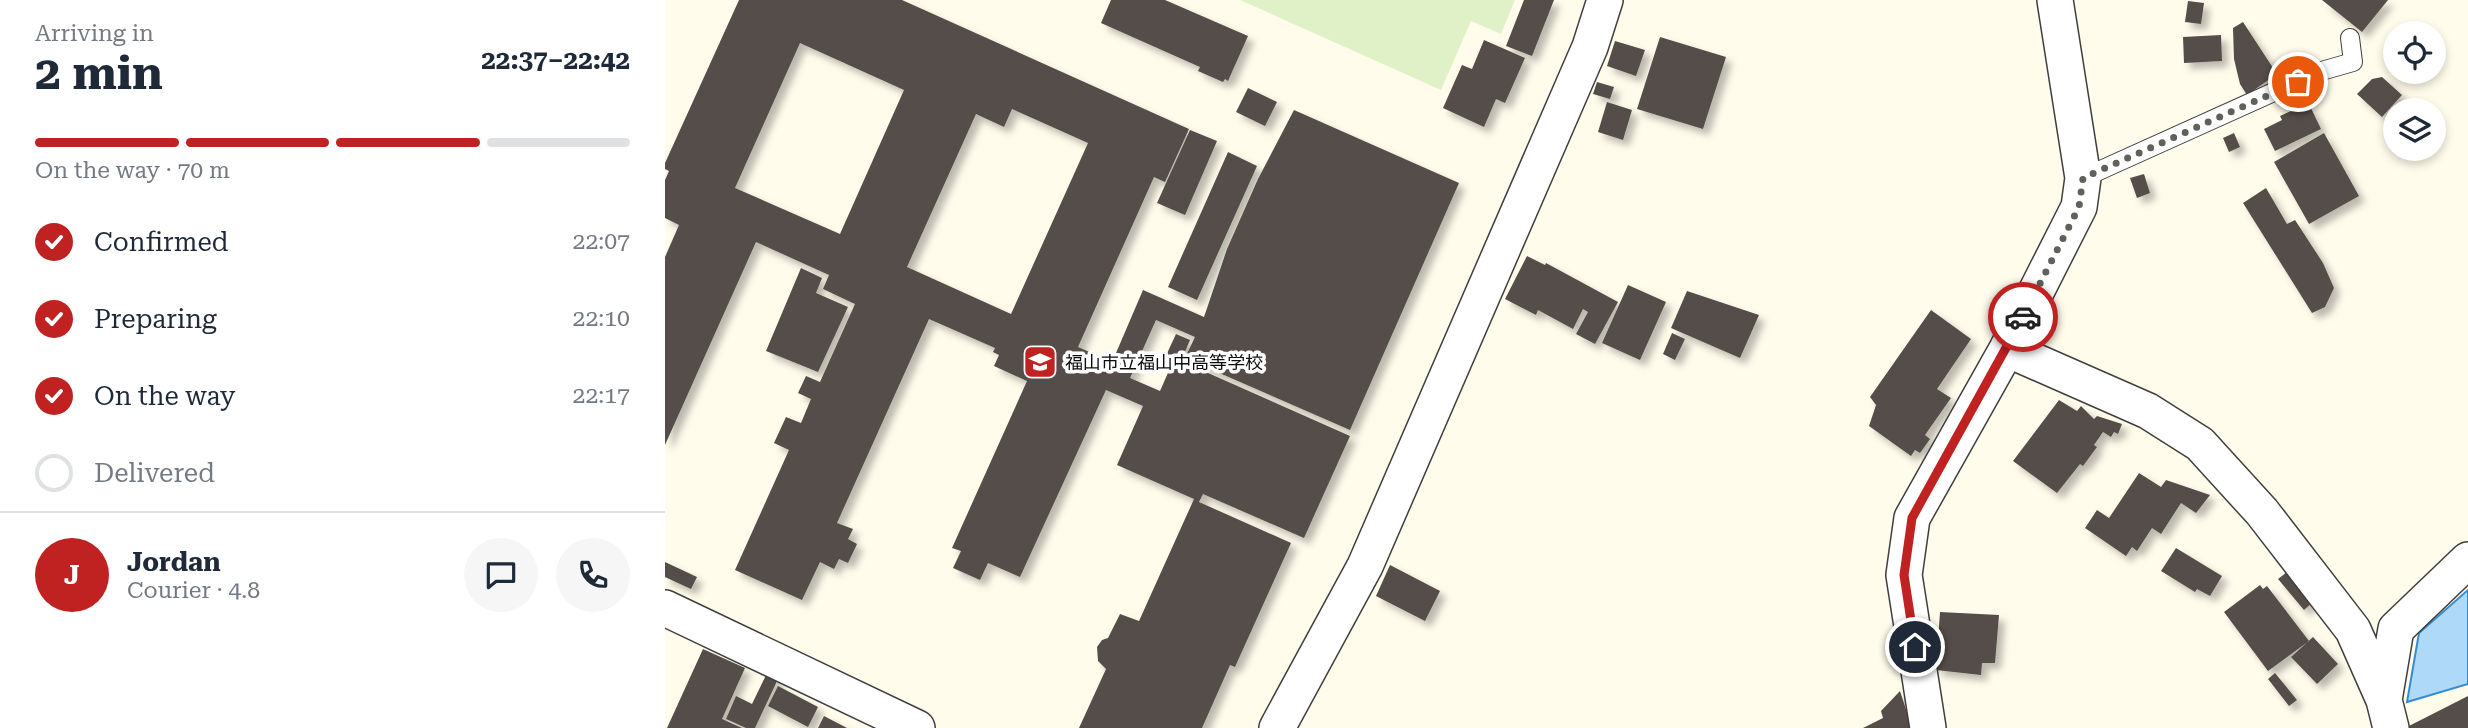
<!DOCTYPE html>
<html lang="en">
<head>
<meta charset="utf-8">
<style>
  :root { --surface:#fff; --page:#f6f6f7; --text:#1f2937; --muted:#747a83; --line:#e0e1e3; --accent:#c02121 }
  body { margin:0; font-family:"Roboto Serif","Noto Sans JP",serif; background:var(--page); color:var(--text); height:100vh; display:flex; flex-direction:column; font-size:26px; white-space:nowrap }
  * { box-sizing:border-box; margin:0 }
  p { font-size:23px; color:var(--muted) }
  .icon { flex:none; width:38px; height:38px; fill:none; stroke:currentColor; stroke-width:2; stroke-linecap:round; stroke-linejoin:round }
  .map { position:relative; flex:1; overflow:hidden }
  .side { display:flex; flex-direction:column; background:var(--surface); width:665px }
  .side>* { flex:none }
  .buttons { position:absolute; left:1718px; top:21px; display:grid; gap:14px }
  .buttons a { display:grid; place-items:center; width:63px; height:63px; border-radius:50%; background:var(--surface); box-shadow:0 4px 10px #0003; font-size:35px }
  .pin { position:absolute; display:grid; place-items:center; width:60px; height:60px; color:#fff; margin:-30px; border:4px solid #fff; border-radius:50%; box-shadow:0 2px 7px #0007 }
  .courier { position:absolute; display:grid; place-items:center; width:70px; height:70px; margin:-35px; border:5px solid #c02121; border-radius:50%; background:#fff; color:#222; box-shadow:0 2px 9px #0007 }
  .head em { font-style:normal; font-weight:700 }
  .head div { display:flex; flex-direction:column-reverse }
  .head { display:flex; align-items:center; justify-content:space-between; height:119px; padding:0 35px }
  h1 { font-size:46px; font-weight:700; line-height:52px }
  .bar { display:grid; grid-template-columns:repeat(4,1fr); gap:10px 7px; align-content:center; height:84px; padding:0 35px }
  .bar i { height:9px; border-radius:5px; background:var(--line) }
  .bar .selected { background:var(--accent) }
  .bar p { grid-column:span 4 }
  .line { display:flex; align-items:center; gap:18px; padding:0 35px; border-top:2px solid var(--line) }
  .line div { flex:1 }
  .round { display:grid; place-items:center; flex:none; width:74px; height:74px; border-radius:37px; background:var(--page) }
  ol { padding:0 35px; list-style:none }
  li { display:flex; align-items:center; gap:21px; height:77px }
  li p { margin-inline-start:auto }
  li .icon { padding:7px; border-radius:50%; background:var(--accent); color:#fff; stroke-width:4 }
  li:last-child { color:var(--muted) }
  li i { width:38px; height:38px; border:4px solid var(--line); border-radius:50% }
  main { display:flex; flex:1; min-height:0 }
  .map>svg:first-child { display:block }
  .pitch { fill:#e1f1c7 }
  .water { fill:#afd9f8; stroke:#348cd1; stroke-width:2 }
  .building { fill:#554e48; fill-rule:evenodd; filter:url(#shadow) }
  .lines { fill:none; stroke-linecap:round; stroke-linejoin:round }
  .lane-casing { stroke:#3f3f3f; stroke-width:20 }
  .street-casing { stroke:#3f3f3f; stroke-width:38 }
  .lane { stroke:#fff; stroke-width:18 }
  .street { stroke:#fff; stroke-width:35 }
  .done { stroke:#61605a; stroke-width:7; stroke-dasharray:0 12.6 }
  .route { stroke:#c02121; stroke-width:9 }
  .labels { text-anchor:middle; dominant-baseline:central; stroke-width:7; stroke-linejoin:round; paint-order:stroke }
  .poi-label { font-size:18px; fill:#0c0c0c; stroke:#fff; text-anchor:start }
</style>
</head>
<body>
<main>
<section class="side">
<div class="head"><div><h1>2 min</h1><p>Arriving in</p></div><em>22:37–22:42</em></div>
<div class="bar"><i class="selected"></i><i class="selected"></i><i class="selected"></i><i></i><p>On the way · 70 m</p></div>
<ol>
<li><svg class="icon" aria-label="check" viewBox="0 0 24 24"><path d="M5 12l5 5 9-10"/></svg>Confirmed<p>22:07</p></li>
<li><svg class="icon" aria-label="check" viewBox="0 0 24 24"><path d="M5 12l5 5 9-10"/></svg>Preparing<p>22:10</p></li>
<li><svg class="icon" aria-label="check" viewBox="0 0 24 24"><path d="M5 12l5 5 9-10"/></svg>On the way<p>22:17</p></li>
<li><i></i>Delivered</li>
</ol>
<div class="line" style="height:126px"><b class="round" style="background:var(--accent);color:#fff">J</b><div><b>Jordan</b><p>Courier · 4.8</p></div><a class="round"><svg class="icon" aria-label="chat" viewBox="0 0 24 24"><path d="M4 5h16v11H9l-5 4z"/></svg></a><a class="round"><svg class="icon" aria-label="phone" viewBox="0 0 24 24"><path d="M5 4h4l2 5-3 2q2 4 5 5l2-3 5 2v4C11 20 4 13 5 4z"/></svg></a></div>
</section>
<div class="map">
<svg width="1803" height="728" viewBox="0 0 1803 728">
  <defs>
    <filter id="shadow"><feDropShadow dx="6" dy="6" stdDeviation="3.5" flood-color="#0004"/></filter>
  </defs>
  <rect width="100%" height="100%" fill="#fffcec"/>
  <path class="pitch" d="M 575,0 L 850,0 L 836,34 L 806,21 L 776,90 Z"/>
  <path class="water" d="M 1803,590 L 1803,684 L 1742,702 L 1754,633 Z"/>
  <path class="building" d="M 74,0 L 237,0 L 524,129 L 500,182 L 489,177 L 413,347 L 452,364 L 453,362 L 448,360 L 478,290 L 539,317 L 562,249 L 593,179 L 629,110 L 794,183 L 685,430 L 520,358 L 530,337 L 491,320 L 465,378 L 495,391 L 506,366 L 498,362 L 511,334 L 525,340 L 516,361 L 685,436 L 639,538 L 538,494 L 534,502 L 626,543 L 570,667 L 565,665 L 537,728 L 414,728 L 441,669 L 433,661 L 432,647 L 437,640 L 443,638 L 455,614 L 474,621 L 529,499 L 452,465 L 478,406 L 441,390 L 355,577 L 323,563 L 315,580 L 288,568 L 296,551 L 287,548 L 362,381 L 329,366 L 334,355 L 328,352 L 330,348 L 264,319 L 172,523 L 188,529 L 183,539 L 192,544 L 183,563 L 174,559 L 169,569 L 155,562 L 137,600 L 70,570 L 124,450 L 109,443 L 121,417 L 136,423 L 146,399 L 133,393 L 141,376 L 155,382 L 190,304 L 158,289 L 164,275 L 91,242 L 0,445 L 0,257 L 14,225 L 0,218 L 0,180 L 4,171 L 0,169 L 0,163 ZM 135,43 L 239,90 L 175,234 L 70,188 ZM 347,109 L 423,143 L 346,314 L 242,267 L 311,114 L 339,127 Z
    M 446,0 L 500,0 L 583,36 L 563,81 L 560,79 L 558,82 L 533,71 L 535,67 L 436,23 Z
    M 859,0 L 889,0 L 867,56 L 841,46 Z
    M 1657,0 L 1723,0 L 1697,32 Z
    M 1523,1 L 1539,3 L 1536,24 L 1520,22 Z
    M 1578,22 L 1612,74 L 1582,95 L 1575,84 L 1569,59 L 1568,28 Z
    M 1556,35 L 1557,61 L 1519,63 L 1518,37 Z
    M 995,37 L 1061,57 L 1038,129 L 972,109 Z
    M 819,40 L 860,58 L 840,103 L 831,99 L 819,127 L 778,108 L 797,65 L 807,69 Z
    M 950,41 L 980,50 L 971,76 L 942,66 Z
    M 1717,77 L 1737,95 L 1717,117 L 1692,94 L 1707,79 Z
    M 932,82 L 949,87 L 945,99 L 928,94 Z
    M 583,88 L 612,102 L 600,126 L 571,112 Z
    M 942,102 L 967,110 L 958,140 L 933,132 Z
    M 1639,105 L 1641,108 L 1645,106 L 1656,129 L 1610,151 L 1599,129 L 1617,120 L 1615,116 Z
    M 525,130 L 552,141 L 520,215 L 492,203 Z
    M 1569,133 L 1575,147 L 1564,152 L 1558,138 Z
    M 1659,133 L 1694,196 L 1644,224 L 1609,162 Z
    M 563,152 L 592,166 L 532,300 L 503,287 Z
    M 1479,174 L 1485,193 L 1472,198 L 1465,178 Z
    M 1601,188 L 1622,224 L 1630,220 L 1658,263 L 1669,288 L 1660,307 L 1647,313 L 1578,203 Z
    M 862,256 L 880,265 L 881,263 L 953,302 L 930,344 L 911,334 L 923,312 L 918,309 L 908,329 L 873,310 L 871,315 L 840,299 Z
    M 136,268 L 157,278 L 151,293 L 183,307 L 153,372 L 101,351 Z
    M 963,285 L 1001,302 L 975,360 L 937,343 Z
    M 1022,291 L 1094,315 L 1075,358 L 1006,328 Z
    M 1266,310 L 1306,339 L 1272,389 L 1286,398 L 1260,435 L 1265,439 L 1255,453 L 1250,450 L 1246,456 L 1204,426 L 1211,405 L 1205,397 Z
    M 1007,333 L 1020,339 L 1010,360 L 998,354 Z
    M 1394,400 L 1412,411 L 1416,406 L 1429,419 L 1432,416 L 1457,424 L 1453,434 L 1449,432 L 1446,437 L 1438,432 L 1429,445 L 1432,447 L 1418,466 L 1415,464 L 1392,493 L 1348,461 Z
    M 1474,473 L 1496,487 L 1501,480 L 1545,495 L 1531,513 L 1516,503 L 1496,534 L 1487,528 L 1472,551 L 1467,547 L 1461,556 L 1420,528 L 1432,510 L 1444,518 Z
    M 1511,548 L 1557,576 L 1545,596 L 1532,589 L 1530,592 L 1496,571 Z
    M 0,562 L 32,577 L 26,589 L 0,577 Z
    M 725,565 L 775,591 L 760,621 L 711,596 Z
    M 1622,572 L 1648,602 L 1639,610 L 1613,579 Z
    M 1595,585 L 1598,589 L 1602,586 L 1644,641 L 1603,671 L 1559,612 Z
    M 1275,612 L 1334,615 L 1330,663 L 1317,663 L 1316,675 L 1271,670 Z
    M 1648,637 L 1673,664 L 1652,684 L 1626,657 Z
    M 38,649 L 80,668 L 57,719 L 77,728 L 2,728 Z
    M 102,673 L 113,679 L 90,728 L 81,728 L 61,719 L 71,696 L 87,704 Z
    M 1610,673 L 1632,700 L 1624,706 L 1603,679 Z
    M 113,686 L 153,707 L 143,727 L 103,706 Z
    M 1235,691 L 1247,728 L 1198,728 L 1218,718 L 1216,711 Z
    M 1803,696 L 1803,728 L 1740,728 Z
    M 159,716 L 182,728 L 153,728 Z"/>
  <g class="lines">
    <defs>
      <path id="lane" d="M 1418,178 L 1653,72 L 1688,62 L 1685,38"/>
      <path id="street" d="M 1342,349 L 1483,411 L 1535,444 L 1597,512 L 1688,630 L 1719,700 L 1726,728
        M 0,608 L 252,728
        M 1719,700 L 1731,629 L 1803,560
        M 612,728 L 700,566 L 925,47 L 940,0
        M 1263,728 L 1239,575 L 1247,518 L 1342,349 L 1414,207 L 1418,178 L 1390,0"/>
    </defs>
    <use href="#lane" class="lane-casing"/>
    <use href="#street" class="street-casing"/>
    <use href="#lane" class="lane"/>
    <use href="#street" class="street"/>
  </g>
  <g class="lines">
    <path class="done" d="M 1358,317 L 1414,207 L 1418,178 L 1633,82"/>
    <path class="route" d="M 1250,647 L 1239,575 L 1247,518 L 1358,317"/>
  </g>
  <defs>
    <symbol id="school-square" viewBox="-11 -11 22 22"><rect x="-9" y="-9" width="18" height="18" rx="4" fill="#c02121" stroke="#fff"/><path d="M0-5L7-2L0 1L-7-2ZM-4 1L0 2.5L4 1V4Q0 6-4 4Z" fill="#fff"/></symbol>
  </defs>
  <g fill-rule="evenodd">
    <use href="#school-square" x="356" y="343" width="38" height="38"/>
  </g>
  <g class="labels">
    <g class="poi-label">
      <text x="400" y="362">福山市立福山中高等学校</text>
    </g>
  </g>
</svg>
<div class="buttons">
<a><svg class="icon" aria-label="locate" viewBox="0 0 24 24"><circle cx="12" cy="12" r="6"/><path d="M12 2v4M12 18v4M2 12h4M18 12h4"/></svg></a>
<a><svg class="icon" aria-label="layers" viewBox="0 0 24 24"><path d="M12 4l9 5-9 5-9-5zM3 14l9 5 9-5"/></svg></a>
</div>
<div class="pin" style="left:1633px;top:82px;background:#ea580c"><svg class="icon" aria-label="bag" viewBox="0 0 24 24"><path d="M5 8h14l-1 12H6zM9 8a3 3 0 0 1 6 0"/></svg></div>
<div class="pin" style="left:1250px;top:647px;background:#1f2937"><svg class="icon" aria-label="home" viewBox="0 0 24 24"><path d="M3 11l9-7 9 7M6 9v11h12V9"/></svg></div>
<div class="courier" style="left:1358px;top:317px"><svg class="icon" aria-label="car" viewBox="0 0 24 24"><path d="M5 17H2v-5l4-1 3-4h7l3 4 3 1v5h-3M9 17h6M6 11h13"/><circle cx="7" cy="17" r="2"/><circle cx="17" cy="17" r="2"/></svg></div>
</div>
</main>
</body>
</html>
